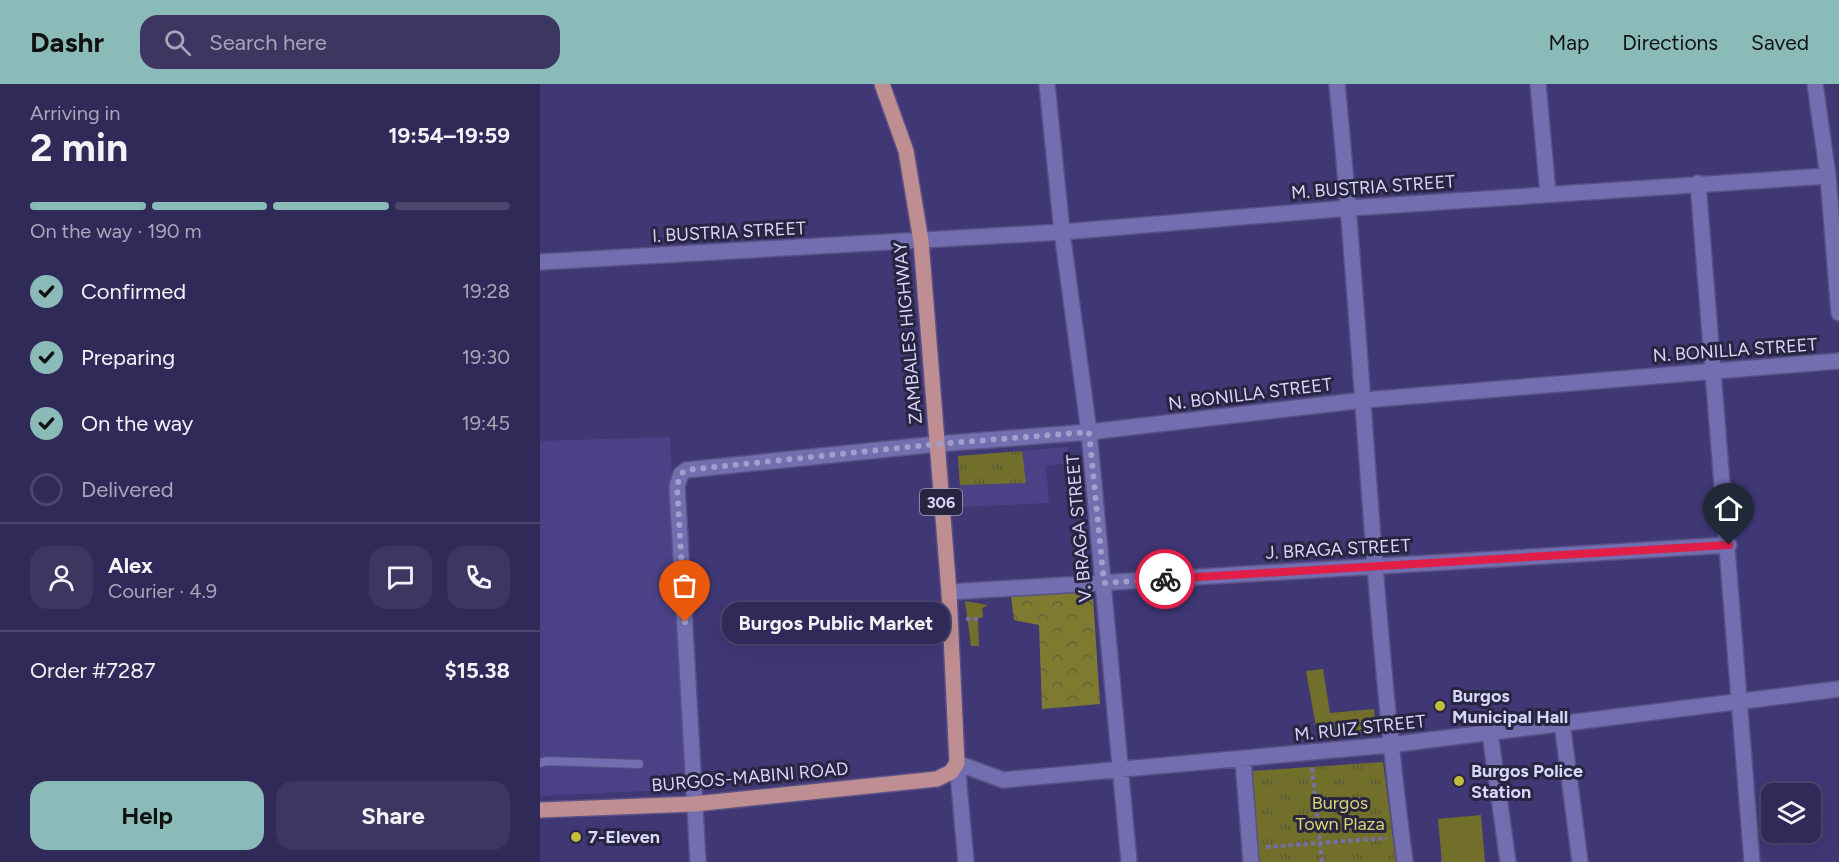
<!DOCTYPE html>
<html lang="en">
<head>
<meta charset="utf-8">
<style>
  :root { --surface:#302a58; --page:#3c3661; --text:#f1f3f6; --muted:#a8a7ba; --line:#4b466e; --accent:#8bbbb9 }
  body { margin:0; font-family:Figtree,sans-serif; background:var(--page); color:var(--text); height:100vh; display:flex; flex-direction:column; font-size:22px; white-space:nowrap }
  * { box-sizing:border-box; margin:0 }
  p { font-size:20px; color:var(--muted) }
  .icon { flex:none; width:33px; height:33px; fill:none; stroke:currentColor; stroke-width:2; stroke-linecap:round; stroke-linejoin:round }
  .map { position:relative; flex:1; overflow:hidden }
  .details { display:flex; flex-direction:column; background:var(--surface); width:540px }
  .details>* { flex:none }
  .controls { position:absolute; left:1221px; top:699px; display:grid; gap:12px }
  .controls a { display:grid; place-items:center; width:60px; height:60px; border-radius:12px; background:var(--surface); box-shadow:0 6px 24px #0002,0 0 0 2px var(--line); font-size:30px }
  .pin { position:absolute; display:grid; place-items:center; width:51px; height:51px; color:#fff; margin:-62px -26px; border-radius:50% 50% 50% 0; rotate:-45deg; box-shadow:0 0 6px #0007 }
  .pin .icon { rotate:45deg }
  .courier { position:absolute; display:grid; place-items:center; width:60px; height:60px; margin:-30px; border:4px solid #e11d48; border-radius:50%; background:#fff; color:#222; box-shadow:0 2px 8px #0007 }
  .bubble { position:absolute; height:42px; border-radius:18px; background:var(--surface); box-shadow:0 6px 24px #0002,0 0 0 2px var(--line); font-size:20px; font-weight:700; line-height:42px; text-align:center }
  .summary em { font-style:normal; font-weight:700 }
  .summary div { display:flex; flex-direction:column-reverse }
  .summary { display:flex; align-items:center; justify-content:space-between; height:102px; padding:0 30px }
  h1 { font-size:39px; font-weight:700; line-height:45px }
  .bar { display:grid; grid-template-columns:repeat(4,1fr); gap:9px 6px; align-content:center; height:72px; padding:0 30px }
  .bar i { height:8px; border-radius:4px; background:var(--line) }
  .bar .on { background:var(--accent) }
  .bar p { grid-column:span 4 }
  .line { display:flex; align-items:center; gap:15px; padding:0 30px; border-top:2px solid var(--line) }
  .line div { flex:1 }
  .round { display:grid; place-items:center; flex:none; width:63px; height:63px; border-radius:18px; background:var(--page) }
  ol { padding:0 30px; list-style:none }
  li { display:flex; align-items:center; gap:18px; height:66px }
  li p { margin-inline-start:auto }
  li .icon { padding:6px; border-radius:50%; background:var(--accent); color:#111; stroke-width:4 }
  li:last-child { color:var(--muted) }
  li i { width:33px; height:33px; border:3px solid var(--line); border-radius:50% }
  .primary-button { display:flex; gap:12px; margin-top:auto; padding:12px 30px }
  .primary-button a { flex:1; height:69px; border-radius:18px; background:var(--accent); color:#111; font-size:24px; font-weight:700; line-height:69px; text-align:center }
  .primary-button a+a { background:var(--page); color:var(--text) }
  header { display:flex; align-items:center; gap:36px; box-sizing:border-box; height:84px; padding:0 30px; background:var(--accent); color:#111 }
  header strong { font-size:28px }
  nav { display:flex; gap:33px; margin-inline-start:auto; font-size:21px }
  .search { width:420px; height:54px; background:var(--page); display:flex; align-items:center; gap:15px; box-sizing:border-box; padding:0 21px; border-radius:18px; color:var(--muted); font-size:22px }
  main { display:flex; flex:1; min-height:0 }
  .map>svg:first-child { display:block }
  .built { fill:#4a4186 }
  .forest { fill:url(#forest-crowns) }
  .park { fill:url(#park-tufts) }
  .garden { fill:#726f2a }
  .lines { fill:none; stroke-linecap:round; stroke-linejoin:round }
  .service-casing { stroke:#595185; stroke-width:10 }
  .minor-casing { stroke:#595185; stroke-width:18 }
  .primary-casing { stroke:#595185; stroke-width:18 }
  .path { stroke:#756fa4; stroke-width:4; stroke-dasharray:4.5 3; stroke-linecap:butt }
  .service { stroke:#736eaf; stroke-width:8 }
  .minor { stroke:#736eaf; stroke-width:15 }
  .primary { stroke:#bf8e92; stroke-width:15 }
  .done { stroke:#a29fcc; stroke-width:6; stroke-dasharray:0 10.8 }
  .route { stroke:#e11d48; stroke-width:8 }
  .poi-dot { fill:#c3bd3f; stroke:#282541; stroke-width:2 }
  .labels { text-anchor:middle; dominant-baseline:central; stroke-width:6; stroke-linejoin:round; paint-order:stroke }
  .shield { fill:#282541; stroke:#a2a1c3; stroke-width:1.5 }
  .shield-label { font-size:16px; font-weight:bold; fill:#d7d6fb }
  .street-label { font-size:18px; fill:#d7d6fb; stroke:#282541 }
  .poi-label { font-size:18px; font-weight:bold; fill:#d7d6fb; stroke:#282541; text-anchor:start }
  .park-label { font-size:18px; fill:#d9d56f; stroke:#282541 }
</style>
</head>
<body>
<header>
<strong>Dashr</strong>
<div class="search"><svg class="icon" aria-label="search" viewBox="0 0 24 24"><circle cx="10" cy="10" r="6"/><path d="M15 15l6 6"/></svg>Search here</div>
<nav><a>Map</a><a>Directions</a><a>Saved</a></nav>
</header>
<main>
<section class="details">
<div class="summary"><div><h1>2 min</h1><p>Arriving in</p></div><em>19:54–19:59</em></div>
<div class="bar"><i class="on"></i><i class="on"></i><i class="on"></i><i></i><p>On the way · 190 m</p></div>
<ol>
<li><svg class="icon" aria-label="check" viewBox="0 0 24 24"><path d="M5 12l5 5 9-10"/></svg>Confirmed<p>19:28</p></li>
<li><svg class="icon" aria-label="check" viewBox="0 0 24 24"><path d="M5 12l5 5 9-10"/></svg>Preparing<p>19:30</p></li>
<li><svg class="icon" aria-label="check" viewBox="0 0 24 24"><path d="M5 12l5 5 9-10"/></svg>On the way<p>19:45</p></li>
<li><i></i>Delivered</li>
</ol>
<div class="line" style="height:108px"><a class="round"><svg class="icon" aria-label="person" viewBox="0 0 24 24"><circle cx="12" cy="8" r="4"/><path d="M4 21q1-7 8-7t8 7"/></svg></a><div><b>Alex</b><p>Courier · 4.9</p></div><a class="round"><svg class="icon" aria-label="chat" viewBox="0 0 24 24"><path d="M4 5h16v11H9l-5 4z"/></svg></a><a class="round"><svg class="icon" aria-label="phone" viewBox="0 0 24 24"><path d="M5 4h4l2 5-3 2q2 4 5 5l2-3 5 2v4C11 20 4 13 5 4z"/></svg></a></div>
<div class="line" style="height:78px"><div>Order #7287</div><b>$15.38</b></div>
<div class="primary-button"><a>Help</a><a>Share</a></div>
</section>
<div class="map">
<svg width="1299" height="778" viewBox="0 0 1299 778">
  <defs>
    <pattern id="forest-crowns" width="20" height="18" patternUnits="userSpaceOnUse" patternTransform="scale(1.5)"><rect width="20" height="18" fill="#7e7b31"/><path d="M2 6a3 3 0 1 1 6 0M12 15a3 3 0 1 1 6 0" fill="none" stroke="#65633b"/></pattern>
    <pattern id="park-tufts" width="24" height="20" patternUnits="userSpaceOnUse" patternTransform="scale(1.5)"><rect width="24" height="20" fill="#726f2a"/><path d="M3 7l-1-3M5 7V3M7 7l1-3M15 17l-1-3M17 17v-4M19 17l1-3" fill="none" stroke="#5c5a39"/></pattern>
  </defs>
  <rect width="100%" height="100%" fill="#403875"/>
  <path class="built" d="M 130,353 L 147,705 L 0,712 L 0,357 Z
    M 528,363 L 530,379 L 506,382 L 509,419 L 421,423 L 418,372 Z"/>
  <path class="forest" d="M 552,499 L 560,620 L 502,625 L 499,541 L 474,536 L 470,505 Z"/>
  <path class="park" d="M 482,367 L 486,399 L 420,401 L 418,372 Z
    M 843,678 L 856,778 L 718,778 L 711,687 Z"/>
  <path class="garden" d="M 425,517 L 448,521 L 442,524 L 443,533 L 438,535 L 439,562 L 431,562 Z
    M 783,585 L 790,629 L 834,625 L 836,648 L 778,654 L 766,587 Z
    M 941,731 L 945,778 L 902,778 L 898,735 Z"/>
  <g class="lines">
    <defs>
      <path id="service" d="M 0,679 L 7,677 L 99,680"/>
      <path id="minor" d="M 507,0 L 522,148 L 549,348 L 589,778
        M 797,0 C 823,259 831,520 865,778
        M 998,0 L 1008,110
        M 1275,0 L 1288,92 L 1299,229
        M 1158,99 L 1212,778
        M 0,178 L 522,148 L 810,124 L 1288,92
        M 409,508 L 1189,461
        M 1022,638 L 1040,778
        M 950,649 L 968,778
        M 703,675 L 711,778
        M 158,778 L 137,402 L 141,390 L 146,386 L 397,360 L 549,348 L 824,316 L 1299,277
        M 426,778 L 417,679 L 463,696 L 849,661 L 1299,605"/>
      <path id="primary" d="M 0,726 L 154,720 L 397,695 L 411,688 L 417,679 L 409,508 L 381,157 L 366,67 L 342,0"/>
    </defs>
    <use href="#service" class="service-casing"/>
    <use href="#minor" class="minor-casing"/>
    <use href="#primary" class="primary-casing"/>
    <path class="path" d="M 426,535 L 438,535
      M 772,684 L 782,778
      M 726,763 L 847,754
      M 901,778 L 902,778"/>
    <use href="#service" class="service"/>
    <use href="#minor" class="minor"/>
    <use href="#primary" class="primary"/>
  </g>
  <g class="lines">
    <path class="done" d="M 145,538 L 137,402 L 141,390 L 146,386 L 397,360 L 549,348 L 564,499 L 625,495"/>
    <path class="route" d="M 625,495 L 1189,461"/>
  </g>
  <g class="poi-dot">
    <circle cx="900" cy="622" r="6"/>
    <circle cx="919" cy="697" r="6"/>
    <circle cx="36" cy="753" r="6"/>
  </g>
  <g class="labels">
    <rect class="shield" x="380" y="405" width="42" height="26" rx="4.5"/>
    <g class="shield-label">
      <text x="401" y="418">306</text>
    </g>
    <g class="street-label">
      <text transform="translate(833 103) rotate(-4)">M. BUSTRIA STREET</text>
      <text transform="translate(189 148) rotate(-3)">I. BUSTRIA STREET</text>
      <text transform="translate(368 249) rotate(-95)">ZAMBALES HIGHWAY</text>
      <text transform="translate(1195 266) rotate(-4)">N. BONILLA STREET</text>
      <text transform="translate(710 310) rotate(-7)">N. BONILLA STREET</text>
      <text transform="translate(539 444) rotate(-95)">V. BRAGA STREET</text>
      <text transform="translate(798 465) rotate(-3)">J. BRAGA STREET</text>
      <text transform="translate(820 644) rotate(-6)">M. RUIZ STREET</text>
      <text transform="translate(210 693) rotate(-5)">BURGOS-MABINI ROAD</text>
    </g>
    <g class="poi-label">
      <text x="912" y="612">Burgos<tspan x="912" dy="21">Municipal Hall</tspan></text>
      <text x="931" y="687">Burgos Police<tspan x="931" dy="21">Station</tspan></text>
      <text x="48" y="753">7-Eleven</text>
    </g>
    <g class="park-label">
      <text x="800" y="719">Burgos<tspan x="800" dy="21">Town Plaza</tspan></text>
    </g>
  </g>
</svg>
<div class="controls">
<a><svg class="icon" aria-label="layers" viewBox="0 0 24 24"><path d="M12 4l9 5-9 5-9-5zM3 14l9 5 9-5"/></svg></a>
</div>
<div class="pin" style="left:145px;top:538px;background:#ea580c"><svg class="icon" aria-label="bag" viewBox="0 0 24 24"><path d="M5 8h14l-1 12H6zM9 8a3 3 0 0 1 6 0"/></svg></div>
<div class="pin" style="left:1189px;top:461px;background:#1f2937"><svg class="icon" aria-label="home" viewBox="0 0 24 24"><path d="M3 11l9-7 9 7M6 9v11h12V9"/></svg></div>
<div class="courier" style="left:625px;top:495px"><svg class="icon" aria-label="bike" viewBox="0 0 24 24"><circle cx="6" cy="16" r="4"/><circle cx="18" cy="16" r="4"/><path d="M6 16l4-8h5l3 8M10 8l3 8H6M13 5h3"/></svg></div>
<div class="bubble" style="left:182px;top:518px;width:228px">Burgos Public Market</div>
</div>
</main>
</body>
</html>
